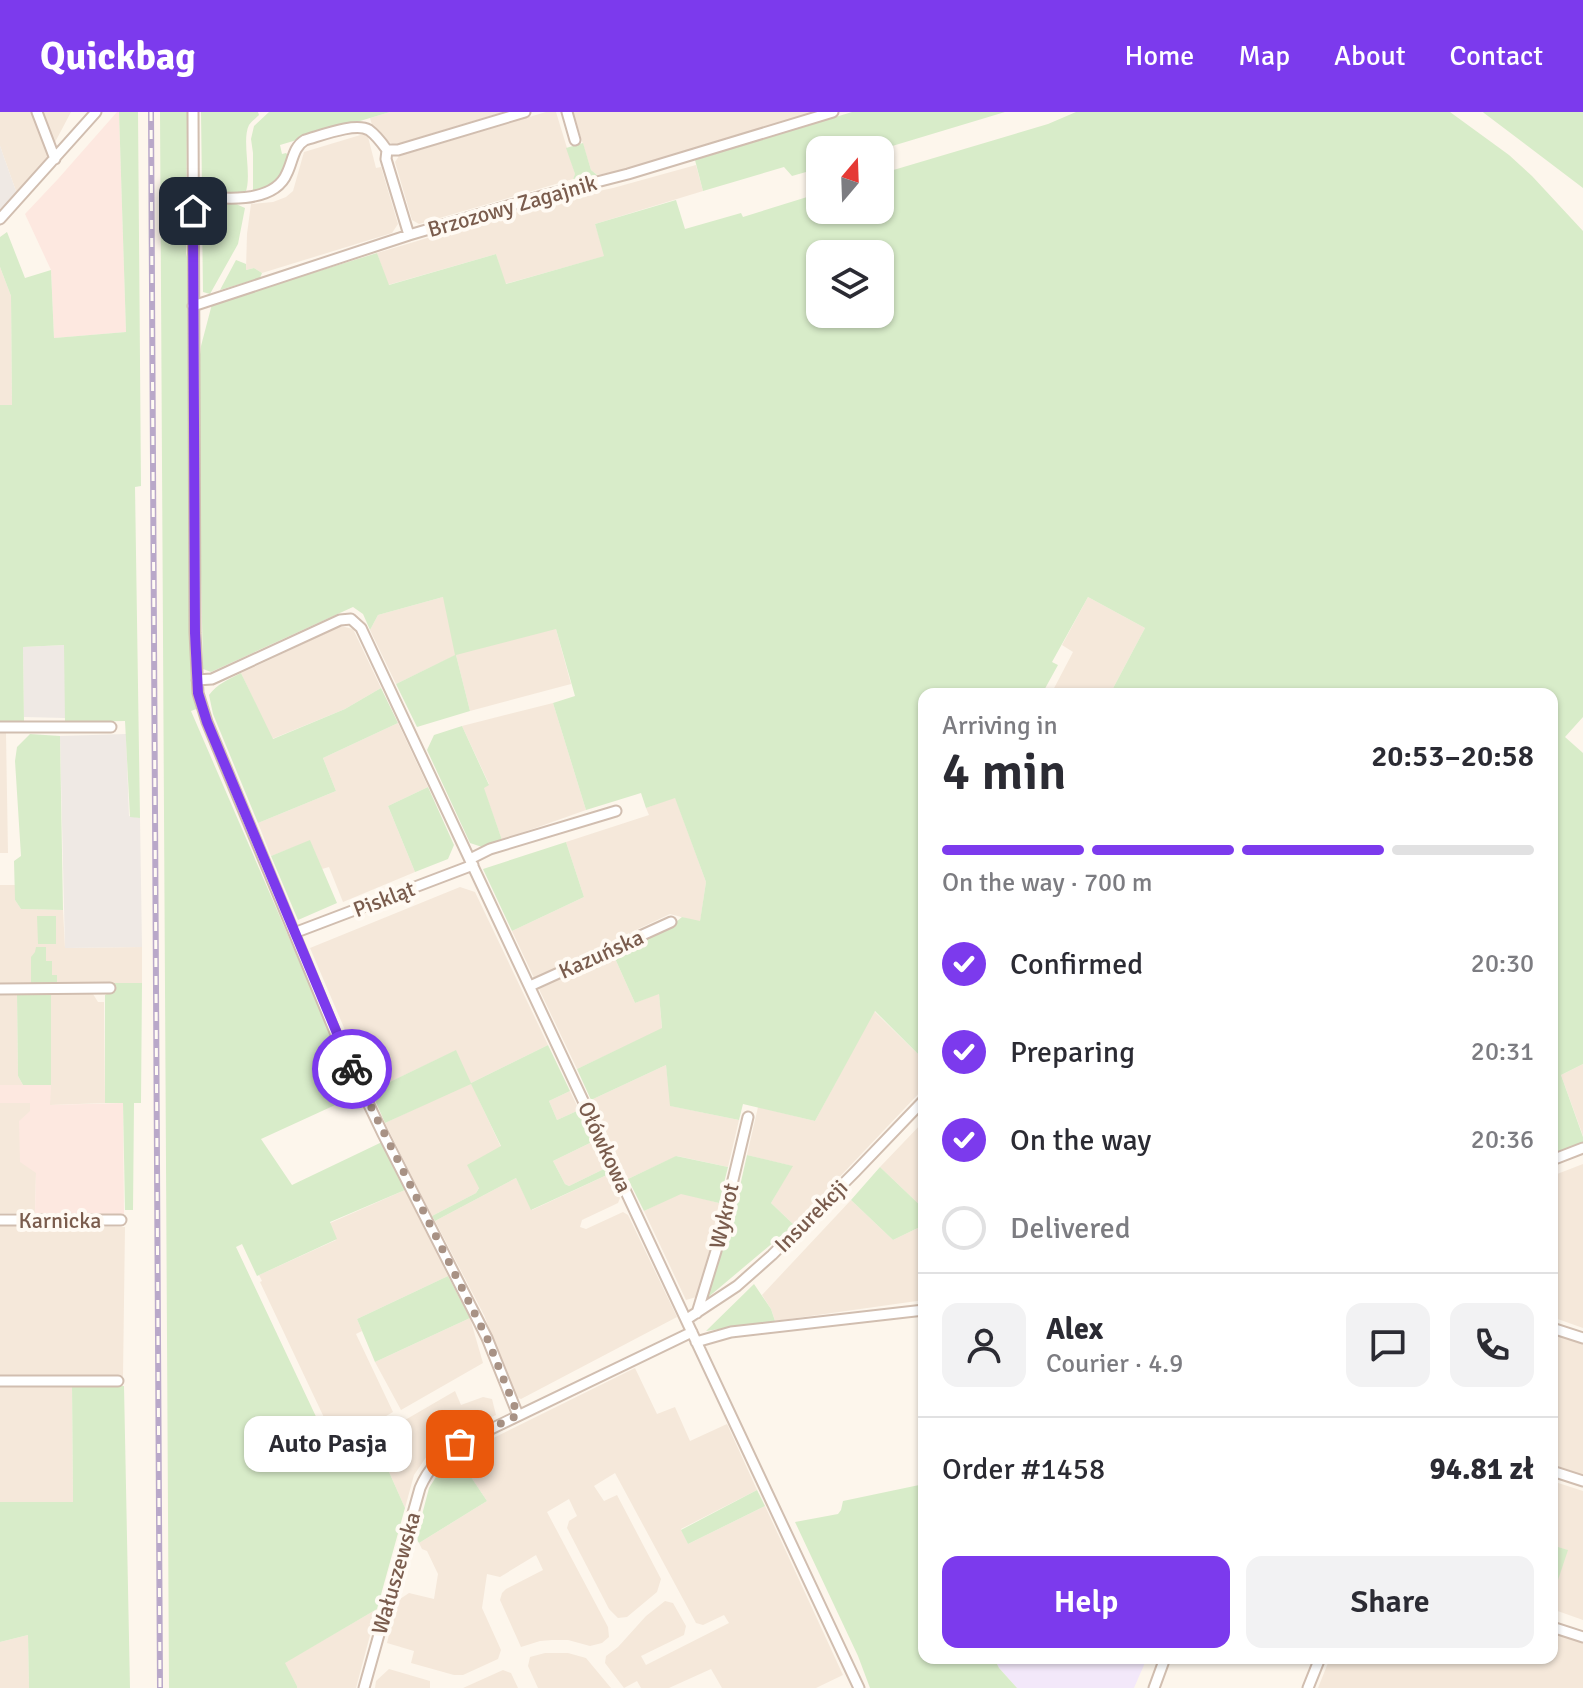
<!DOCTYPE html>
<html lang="en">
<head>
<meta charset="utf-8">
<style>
  :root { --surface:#fff; --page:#f2f2f3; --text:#2b2b33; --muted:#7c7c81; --line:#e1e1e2; --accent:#7c3aed }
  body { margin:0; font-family:Signika,sans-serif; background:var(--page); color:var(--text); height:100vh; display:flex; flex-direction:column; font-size:30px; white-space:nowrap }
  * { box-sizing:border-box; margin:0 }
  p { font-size:26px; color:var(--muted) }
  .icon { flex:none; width:44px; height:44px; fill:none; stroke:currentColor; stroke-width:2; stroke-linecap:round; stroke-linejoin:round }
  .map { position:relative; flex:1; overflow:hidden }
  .panel { position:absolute; left:918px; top:576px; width:640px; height:976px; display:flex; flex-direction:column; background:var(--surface); border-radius:16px; box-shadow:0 2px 6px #0004 }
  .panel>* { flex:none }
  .needle { width:52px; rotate:19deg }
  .fabs { position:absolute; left:806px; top:24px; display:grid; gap:16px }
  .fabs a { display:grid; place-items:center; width:88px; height:88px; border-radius:16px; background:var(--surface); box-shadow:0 2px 6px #0004; font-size:40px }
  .pin { position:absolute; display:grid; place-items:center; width:68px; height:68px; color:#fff; margin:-34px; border-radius:16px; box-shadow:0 4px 12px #0006 }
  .courier { position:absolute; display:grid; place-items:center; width:80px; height:80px; margin:-40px; border:6px solid #7c3aed; border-radius:50%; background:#fff; color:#222; box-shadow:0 2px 10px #0007 }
  .bubble { position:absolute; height:56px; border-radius:16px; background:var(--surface); box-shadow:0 2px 6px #0004; font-size:26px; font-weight:600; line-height:56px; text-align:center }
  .head em { font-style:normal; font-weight:600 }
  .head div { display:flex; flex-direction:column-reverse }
  .head { display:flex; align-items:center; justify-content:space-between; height:136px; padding:0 24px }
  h1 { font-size:52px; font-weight:600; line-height:60px }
  .bar { display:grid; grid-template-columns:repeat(4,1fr); gap:12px 8px; align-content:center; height:96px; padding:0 24px }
  .bar i { height:10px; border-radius:6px; background:var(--line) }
  .bar .on { background:var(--accent) }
  .bar p { grid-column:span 4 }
  .line { display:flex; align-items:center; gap:20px; padding:0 24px; border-top:2px solid var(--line) }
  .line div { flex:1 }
  .round { display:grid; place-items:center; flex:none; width:84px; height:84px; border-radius:16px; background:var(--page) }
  ol { padding:0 24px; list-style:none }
  li { display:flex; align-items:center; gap:24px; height:88px }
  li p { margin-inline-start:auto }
  li .icon { padding:8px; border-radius:50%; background:var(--accent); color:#fff; stroke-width:4 }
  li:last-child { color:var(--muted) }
  li i { width:44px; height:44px; border:4px solid var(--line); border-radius:50% }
  .cta { display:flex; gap:16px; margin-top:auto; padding:16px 24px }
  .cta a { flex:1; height:92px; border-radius:16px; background:var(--accent); color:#fff; font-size:32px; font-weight:600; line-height:92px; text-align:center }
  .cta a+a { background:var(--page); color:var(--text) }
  header { display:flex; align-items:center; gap:48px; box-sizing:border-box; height:112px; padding:0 40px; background:var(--accent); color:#fff }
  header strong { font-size:38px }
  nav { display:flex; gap:44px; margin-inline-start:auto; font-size:28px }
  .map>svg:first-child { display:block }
  .residential { fill:#f5e8da }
  .commercial { fill:#fde8e0 }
  .industrial { fill:#efe9e4 }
  .education { fill:#f3e8fa }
  .green { fill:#d8ecc9; fill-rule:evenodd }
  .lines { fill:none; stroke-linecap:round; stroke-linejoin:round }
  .minor-casing { stroke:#d1beb0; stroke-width:13 }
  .minor { stroke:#fff; stroke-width:9 }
  .rail-casing { stroke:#b9a8c9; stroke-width:6 }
  .rail { stroke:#fffaf3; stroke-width:3; stroke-dasharray:9; stroke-linecap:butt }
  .done { stroke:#a89285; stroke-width:8; stroke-dasharray:0 14.4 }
  .route { stroke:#7c3aed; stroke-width:10 }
  .labels { text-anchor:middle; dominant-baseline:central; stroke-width:8; stroke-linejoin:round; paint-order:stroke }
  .street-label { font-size:22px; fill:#7a5c4d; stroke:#fffaf3 }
</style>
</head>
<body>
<header>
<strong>Quickbag</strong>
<nav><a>Home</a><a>Map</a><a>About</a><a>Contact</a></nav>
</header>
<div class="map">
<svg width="1583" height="1576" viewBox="0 0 1583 1576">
  <rect width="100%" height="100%" fill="#fdf6ec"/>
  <path class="residential" d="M 0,0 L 33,0 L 50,44 L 45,52 L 17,82 L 0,34 Z
    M 40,0 L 71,0 L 53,34 Z
    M 390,0 L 503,0 L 394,33 L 374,20 L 370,6 Z
    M 546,0 L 556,0 L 575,62 L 573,67 L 419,112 L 412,108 L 395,50 L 399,44 Z
    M 573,0 L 817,0 L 623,58 L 597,63 L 591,58 Z
    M 367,21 L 376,56 L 381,55 L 398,112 L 392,121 L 262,161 L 254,156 L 246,158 L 247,122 L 251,92 L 273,90 L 286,85 L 293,79 L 304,40 Z
    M 696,53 L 703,79 L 595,112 L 605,144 L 505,172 L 496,142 L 388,173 L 377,141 L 548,90 L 613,76 Z
    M 0,155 L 11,184 L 12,293 L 0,293 Z
    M 443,485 L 556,517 L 571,572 L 470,599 L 456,543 L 396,572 L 370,518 L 378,503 Z
    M 1088,485 L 1145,516 L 1110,582 L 1051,582 L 1073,540 L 1062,533 Z
    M 341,514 L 353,517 L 381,576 L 345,597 L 272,627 L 241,561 Z
    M 553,591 L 586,698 L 502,728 L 483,675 L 489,672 L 462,614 Z
    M 398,611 L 428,675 L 388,694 L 415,760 L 343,790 L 329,755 L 322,757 L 310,729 L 271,744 L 258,711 L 336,679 L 323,646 Z
    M 0,621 L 6,621 L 8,741 L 0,741 Z
    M 675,685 L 706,770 L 700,810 L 670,802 L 534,866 L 512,819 L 584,785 L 566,730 L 649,703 L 646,696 Z
    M 0,773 L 15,773 L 15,788 L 21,797 L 63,798 L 65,836 L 142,835 L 142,871 L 0,871 Z
    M 460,775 L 475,780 L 548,933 L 471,971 L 501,1035 L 476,1081 L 432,1104 L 385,1011 L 470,971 L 455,939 L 371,979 L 310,836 Z
    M 613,842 L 635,891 L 659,881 L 662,917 L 577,957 L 539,877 Z
    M 0,882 L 17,882 L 18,964 L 23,973 L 0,973 Z
    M 51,882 L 93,882 L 98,890 L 104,890 L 105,991 L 50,993 Z
    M 874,899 L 924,948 L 924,976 L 794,1113 L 771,1091 L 792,1054 L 747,1043 L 758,995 L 815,1009 Z
    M 1583,952 L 1583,1024 L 1561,963 Z
    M 666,953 L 671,994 L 739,1008 L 728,1055 L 677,1044 L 628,1067 L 591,988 Z
    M 570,979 L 579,998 L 557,1008 L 549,989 Z
    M 0,991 L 30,991 L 36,1061 L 35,1101 L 0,1101 Z
    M 924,1009 L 924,1097 L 880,1055 Z
    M 594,1029 L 606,1056 L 569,1074 L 565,1072 L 553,1049 Z
    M 1583,1052 L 1583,1216 L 1552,1205 L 1552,1064 Z
    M 609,1062 L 620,1086 L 618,1091 L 582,1108 L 580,1115 L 586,1117 L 623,1100 L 628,1103 L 677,1205 L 521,1287 L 516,1285 L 484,1203 L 435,1109 L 516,1066 L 532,1098 Z
    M 405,1078 L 448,1164 L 357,1207 L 362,1219 L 356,1222 L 393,1300 L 337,1333 L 260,1170 L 262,1169 L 259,1163 L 336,1128 L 330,1111 Z
    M 681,1081 L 719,1091 L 700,1184 L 686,1188 L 644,1099 Z
    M 851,1088 L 893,1128 L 924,1113 L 924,1188 L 775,1209 L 771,1197 L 762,1183 Z
    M 0,1113 L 125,1115 L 123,1264 L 0,1266 Z
    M 470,1206 L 483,1251 L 401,1298 L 375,1250 Z
    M 1552,1221 L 1583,1232 L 1583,1363 L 1552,1352 Z
    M 635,1256 L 657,1302 L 675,1295 L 690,1329 L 727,1312 L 757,1378 L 681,1417 L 688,1432 L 765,1394 L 843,1563 L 816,1576 L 722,1576 L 711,1557 L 669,1576 L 641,1576 L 637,1569 L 624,1576 L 605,1551 L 606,1544 L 618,1535 L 646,1504 L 665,1489 L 673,1491 L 686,1514 L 684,1523 L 641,1544 L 646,1553 L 729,1511 L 724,1503 L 703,1513 L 696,1511 L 615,1361 L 594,1374 L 604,1389 L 617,1383 L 661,1467 L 657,1480 L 627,1505 L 618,1506 L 609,1497 L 567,1416 L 569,1409 L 577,1404 L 569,1387 L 547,1400 L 608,1515 L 609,1525 L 602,1531 L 590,1534 L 568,1528 L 552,1528 L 540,1529 L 521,1535 L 500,1488 L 502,1481 L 506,1477 L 543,1458 L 536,1443 L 500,1465 L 487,1462 L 482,1496 L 501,1538 L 498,1547 L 463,1563 L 454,1563 L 411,1551 L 414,1539 L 387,1531 L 397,1489 L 409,1481 L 434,1487 L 438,1462 L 427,1439 L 422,1437 L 419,1431 L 487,1389 L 457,1344 Z
    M 0,1273 L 72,1273 L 73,1390 L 0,1390 Z
    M 455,1279 L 461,1293 L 483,1285 L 492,1287 L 496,1303 L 477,1312 L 478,1315 L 443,1331 L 429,1341 L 414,1363 L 405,1396 L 374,1326 Z
    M 1552,1369 L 1583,1379 L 1583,1508 L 1552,1497 L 1552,1486 L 1567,1438 L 1552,1433 Z
    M 377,1497 L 356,1576 L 297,1576 L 297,1574 L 284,1551 Z
    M 1552,1520 L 1583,1531 L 1583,1576 L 1318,1576 L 1330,1546 L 1370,1546 L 1379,1549 L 1381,1546 L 1552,1546 Z
    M 28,1523 L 29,1576 L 0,1576 L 0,1530 Z
    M 545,1541 L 568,1541 L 586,1546 L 611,1576 L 538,1576 L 528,1554 L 530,1545 Z
    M 389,1557 L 430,1569 L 430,1576 L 375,1576 L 376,1569 Z
    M 503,1558 L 511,1561 L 518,1576 L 463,1576 Z"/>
  <path class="commercial" d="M 117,0 L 119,0 L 126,220 L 54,226 L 51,158 L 25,102 L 58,67 Z
    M 0,973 L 51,973 L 50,993 L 123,991 L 124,1102 L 35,1101 L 36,1061 L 20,1050 L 19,1009 L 30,999 L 30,991 L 0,991 Z"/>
  <path class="industrial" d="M 0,34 L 17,82 L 0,97 Z
    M 65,533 L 65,606 L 24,605 L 23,535 Z
    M 126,622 L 129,704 L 140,706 L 142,835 L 65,836 L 60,624 Z"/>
  <path class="education" d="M 994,1546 L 1147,1546 L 1134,1576 L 1017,1576 L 999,1556 Z"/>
  <path class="green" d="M 119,0 L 138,0 L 141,374 L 135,375 L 140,706 L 130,705 L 125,609 L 65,610 L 64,533 L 23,535 L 24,609 L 0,609 L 0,293 L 12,293 L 11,184 L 0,155 L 0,125 L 7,120 L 25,166 L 51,158 L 54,226 L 126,220 Z
    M 160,0 L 187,0 L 186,141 L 187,145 L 189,145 L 191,561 L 199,596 L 191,599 L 357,983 L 261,1027 L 292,1073 L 382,1030 L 405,1078 L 330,1110 L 337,1127 L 257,1164 L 242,1132 L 236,1135 L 336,1347 L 374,1326 L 405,1396 L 377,1497 L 285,1551 L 297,1574 L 297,1576 L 169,1576 Z
    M 201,0 L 258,0 L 259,3 C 256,6 252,9 249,13 C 241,29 253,64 245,82 C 231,82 214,85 202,78 Z
    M 269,0 L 390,0 L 280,33 L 282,42 L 286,41 L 289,44 C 282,68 276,71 253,81 L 253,41 L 251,27 L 254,14 Z
    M 852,0 L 1005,0 L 879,38 L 820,38 L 820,56 L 792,64 L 784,55 L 703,79 L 695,48 Z
    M 1076,0 L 1450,0 L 1509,43 L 1532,64 L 1583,119 L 1583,605 L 1565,625 L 1583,641 L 1583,952 L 1561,963 L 1583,1025 L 1583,1030 L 1552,1042 L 1552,582 L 1110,582 L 1145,516 L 1088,485 L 1052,550 L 1058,553 L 1042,582 L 924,582 L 924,948 L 875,899 L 815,1009 L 743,992 L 739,1008 L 670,994 L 666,953 L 591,988 L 577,957 L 662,916 L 659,882 L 635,891 L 613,842 L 670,815 L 682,805 L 700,809 L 706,770 L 675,686 L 646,696 L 641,681 L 586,698 L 553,591 L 575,584 L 556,517 L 456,543 L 470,599 L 417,615 L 396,572 L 455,543 L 443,485 L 378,503 L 370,518 L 363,502 L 353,495 L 211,560 L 203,557 L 197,269 L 201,234 L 212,192 L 377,141 L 389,173 L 496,142 L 506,172 L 604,144 L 595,112 L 676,88 L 685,117 L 741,101 L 743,105 L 820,81 L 820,98 L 880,98 L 880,62 L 1048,12 ZM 820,142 L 880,142 L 880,202 L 820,202 Z
    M 1483,0 L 1583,0 L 1583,76 L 1484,1 Z
    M 583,31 L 591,58 L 597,63 L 573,67 L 575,62 L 566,36 Z
    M 216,90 L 236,92 L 245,96 L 238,132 L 210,182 L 203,180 L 202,103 Z
    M 236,148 L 246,152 L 246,158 L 254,156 L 262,161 L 260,166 L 220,178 Z
    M 241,561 L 273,627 L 345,597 L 381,576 L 398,611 L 323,646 L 336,679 L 258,711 L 213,602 L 209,583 C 217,572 229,567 241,561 Z
    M 462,614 L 489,673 L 484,676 L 502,728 L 482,735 L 470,731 L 427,638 L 434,623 Z
    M 30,622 L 60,624 L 63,798 L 21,797 L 15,788 L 14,749 L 21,744 L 15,649 L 17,635 Z
    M 428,675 L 454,733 L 448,747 L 415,760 L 388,694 Z
    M 310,728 L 337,791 L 298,808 L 271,744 Z
    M 566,730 L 584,785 L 512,819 L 483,757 Z
    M 37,804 L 56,804 L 56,832 L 38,832 Z
    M 36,835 L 46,835 L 46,849 L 52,849 L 52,863 L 57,863 L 57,871 L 31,871 L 31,845 L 35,840 Z
    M 113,871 L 142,871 L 141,991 L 134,991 L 133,1098 L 125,1098 L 123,991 L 105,991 L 105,883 L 113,878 Z
    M 17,882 L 51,882 L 51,973 L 23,973 L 18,964 Z
    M 548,933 L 570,979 L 549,989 L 557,1008 L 579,998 L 594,1029 L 553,1049 L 565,1072 L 569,1074 L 606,1056 L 609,1062 L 531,1098 L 516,1066 L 435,1109 L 432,1104 L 476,1081 L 479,1076 L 467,1053 L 501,1034 L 471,972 L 385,1011 L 371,979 L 456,938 L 471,971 Z
    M 747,1043 L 793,1054 L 771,1091 L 794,1113 L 706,1187 L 731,1082 L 738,1083 Z
    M 676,1044 L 728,1055 L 719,1091 L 681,1082 L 644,1099 L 628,1067 Z
    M 880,1055 L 924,1097 L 924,1113 L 893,1128 L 851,1088 Z
    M 448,1164 L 470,1206 L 375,1250 L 357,1207 Z
    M 754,1172 L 771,1197 L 775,1209 L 706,1219 Z
    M 72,1273 L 124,1274 L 130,1576 L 29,1576 L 28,1523 L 0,1530 L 0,1390 L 73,1390 Z
    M 457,1344 L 487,1389 L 419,1431 L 416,1426 L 429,1376 L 441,1357 Z
    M 924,1372 L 924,1546 L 994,1546 L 999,1556 L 1017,1576 L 870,1576 L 858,1544 L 795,1410 L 838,1402 L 841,1398 L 843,1389 Z
    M 757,1378 L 765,1394 L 688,1432 L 681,1418 Z
    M 1552,1433 L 1568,1438 L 1552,1486 Z"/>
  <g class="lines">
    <defs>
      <path id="minor" d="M 37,0 L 55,47
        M 193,0 L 195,521 L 198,581 L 207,610 L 342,937 L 383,1022 L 487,1226 L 518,1303
        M 567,0 L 575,28
        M 387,38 L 386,47 L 409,123
        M 193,83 C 220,87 274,93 287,61 C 293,49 293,35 305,28 C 320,24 355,10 369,18 C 376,23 382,31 387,38 L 398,38 L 525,0
        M 0,107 L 96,0
        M 193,194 L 409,123 L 542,84 L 628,62 L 833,0
        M 197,568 L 212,567 L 340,508 L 351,507 L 361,516 L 859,1576
        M 0,615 L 111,615
        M 470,747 L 490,737 L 616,699
        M 294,821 L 473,753
        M 530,874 L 671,810
        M 0,877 L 110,876
        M 1552,1048 L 1583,1036
        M 0,1108 L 121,1108
        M 697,1201 L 716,1139 L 748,1005
        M 687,1207 L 737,1174 L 772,1143 L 855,1060 L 924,988
        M 1552,1216 L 1583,1226
        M 696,1230 L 731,1220 L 924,1198
        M 0,1269 L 118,1269
        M 1552,1359 L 1583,1369
        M 1552,1515 L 1583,1525
        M 364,1576 L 420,1376 C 429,1355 441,1344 460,1332 L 692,1220
        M 1154,1576 L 1165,1546
        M 1308,1576 L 1320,1546"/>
    </defs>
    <use href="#minor" class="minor-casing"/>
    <use href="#minor" class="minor"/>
    <defs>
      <path id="rail" d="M 151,0 L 160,1576"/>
    </defs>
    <use href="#rail" class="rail-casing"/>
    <use href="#rail" class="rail"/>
  </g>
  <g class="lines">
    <path class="done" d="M 352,957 L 487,1226 L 518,1303 L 460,1332"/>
    <path class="route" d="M 193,99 L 195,521 L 198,581 L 207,610 L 352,957"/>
  </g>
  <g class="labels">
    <g class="street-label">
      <text transform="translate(512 94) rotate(-16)">Brzozowy Zagajnik</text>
      <text transform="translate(384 787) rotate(-21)">Piskląt</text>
      <text transform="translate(601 842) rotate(-24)">Kazuńska</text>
      <text transform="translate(605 1035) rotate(65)">Ołówkowa</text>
      <text transform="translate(724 1104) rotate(-77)">Wykrot</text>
      <text transform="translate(811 1104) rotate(-45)">Insurekcji</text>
      <text x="60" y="1108">Karnicka</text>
      <text transform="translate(396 1461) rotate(-74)">Wałuszewska</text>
    </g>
  </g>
</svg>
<div class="fabs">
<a><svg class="needle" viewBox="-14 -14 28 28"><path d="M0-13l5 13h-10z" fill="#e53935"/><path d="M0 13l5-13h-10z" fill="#7c7c81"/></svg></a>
<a><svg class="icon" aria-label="layers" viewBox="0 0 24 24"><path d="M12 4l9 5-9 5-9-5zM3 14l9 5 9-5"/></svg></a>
</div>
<div class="pin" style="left:460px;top:1332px;background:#ea580c"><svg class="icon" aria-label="bag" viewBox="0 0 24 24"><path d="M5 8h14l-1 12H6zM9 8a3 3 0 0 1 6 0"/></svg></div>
<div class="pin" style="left:193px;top:99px;background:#1f2937"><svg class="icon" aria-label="home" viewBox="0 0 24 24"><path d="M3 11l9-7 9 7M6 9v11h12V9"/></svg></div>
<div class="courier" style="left:352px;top:957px"><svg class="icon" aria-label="bike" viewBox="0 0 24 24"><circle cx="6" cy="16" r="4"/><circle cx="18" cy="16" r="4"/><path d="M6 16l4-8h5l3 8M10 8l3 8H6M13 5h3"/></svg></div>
<div class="bubble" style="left:244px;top:1304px;width:168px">Auto Pasja</div>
<section class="panel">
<div class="head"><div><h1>4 min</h1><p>Arriving in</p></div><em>20:53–20:58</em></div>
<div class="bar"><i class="on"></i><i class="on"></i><i class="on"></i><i></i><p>On the way · 700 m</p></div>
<ol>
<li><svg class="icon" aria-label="check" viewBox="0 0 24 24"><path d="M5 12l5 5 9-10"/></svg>Confirmed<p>20:30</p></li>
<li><svg class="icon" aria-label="check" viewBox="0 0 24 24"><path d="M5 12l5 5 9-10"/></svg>Preparing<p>20:31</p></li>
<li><svg class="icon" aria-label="check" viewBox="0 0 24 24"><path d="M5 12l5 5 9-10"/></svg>On the way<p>20:36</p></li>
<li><i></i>Delivered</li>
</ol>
<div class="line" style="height:144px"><a class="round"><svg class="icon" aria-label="person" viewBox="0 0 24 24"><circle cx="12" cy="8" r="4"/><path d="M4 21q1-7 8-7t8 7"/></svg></a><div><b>Alex</b><p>Courier · 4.9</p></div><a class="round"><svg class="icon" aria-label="chat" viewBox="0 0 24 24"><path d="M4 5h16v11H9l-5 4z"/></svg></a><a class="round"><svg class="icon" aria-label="phone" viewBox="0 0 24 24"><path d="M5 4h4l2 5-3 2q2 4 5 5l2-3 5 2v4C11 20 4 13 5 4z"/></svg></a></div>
<div class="line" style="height:104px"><div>Order #1458</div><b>94.81 zł</b></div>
<div class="cta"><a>Help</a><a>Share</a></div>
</section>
</div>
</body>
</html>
